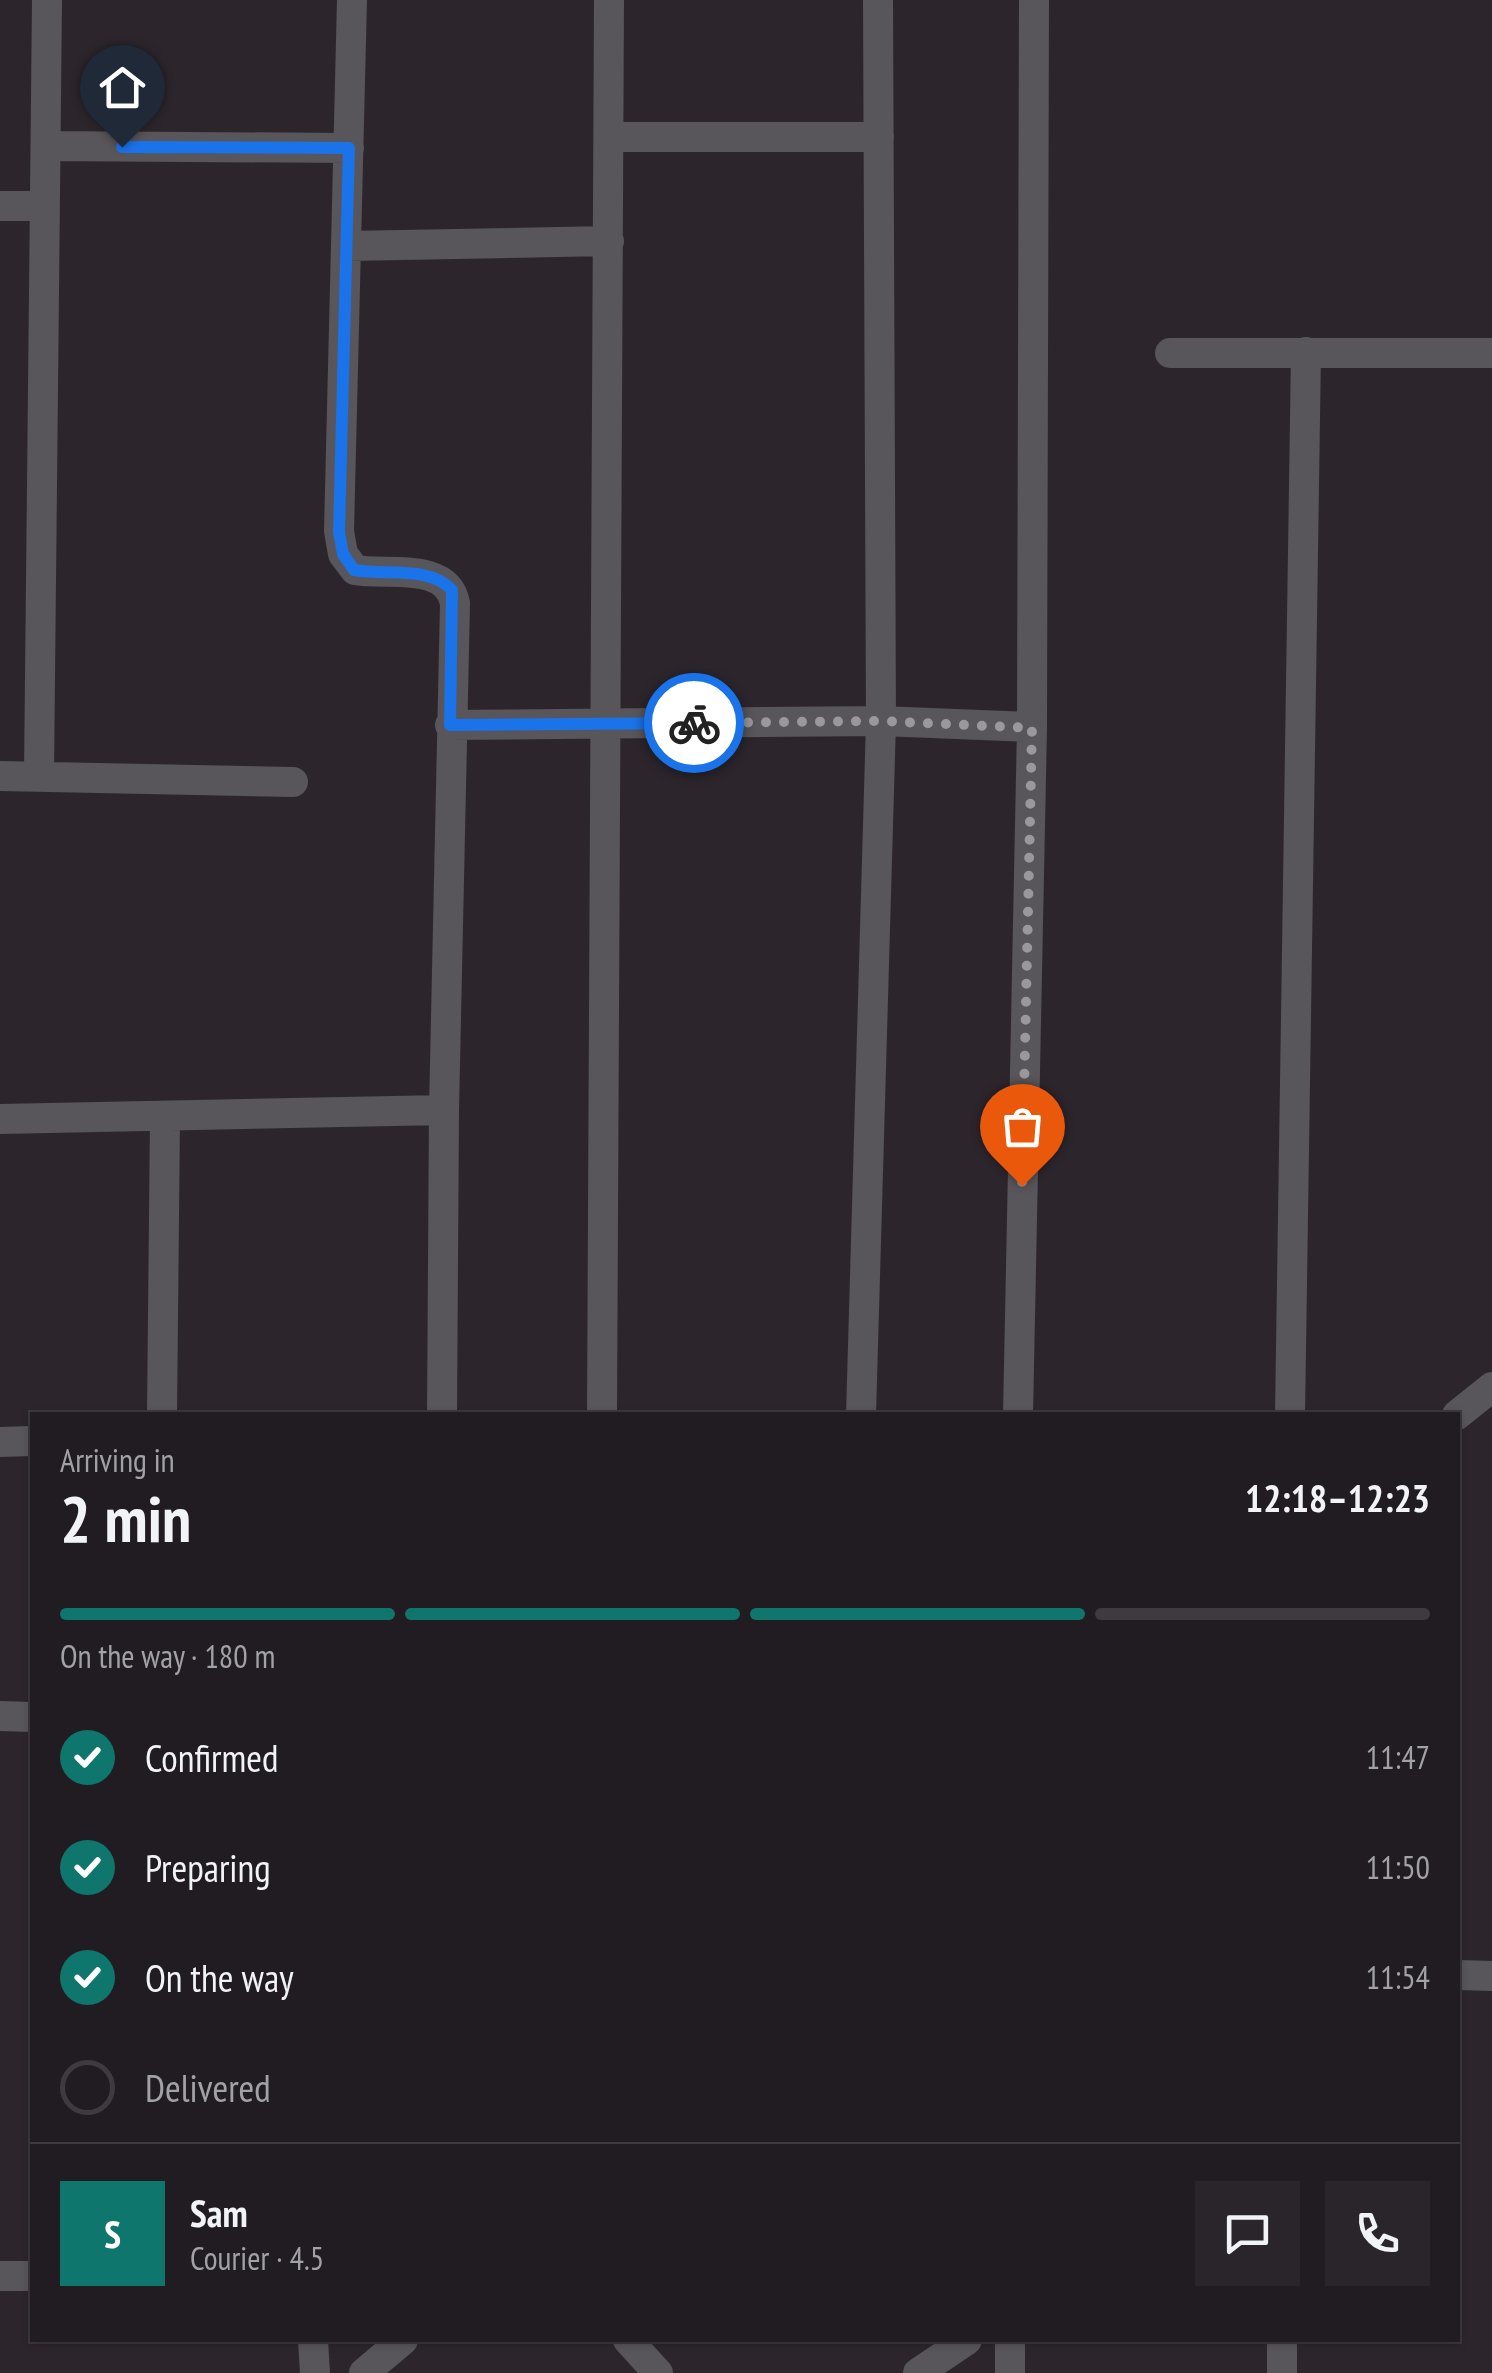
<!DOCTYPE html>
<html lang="en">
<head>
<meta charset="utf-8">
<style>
  :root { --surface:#211c21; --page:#29252a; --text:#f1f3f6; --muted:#a2a1a5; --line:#3e3a3f; --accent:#0f766e }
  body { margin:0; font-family:"PT Sans Narrow",sans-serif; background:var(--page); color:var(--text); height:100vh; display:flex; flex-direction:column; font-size:38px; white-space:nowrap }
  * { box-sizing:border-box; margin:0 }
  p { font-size:32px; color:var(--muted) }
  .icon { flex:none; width:55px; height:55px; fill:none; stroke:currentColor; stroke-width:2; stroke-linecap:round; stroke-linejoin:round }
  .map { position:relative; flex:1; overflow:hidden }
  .sheet { position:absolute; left:30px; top:1412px; width:1430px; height:930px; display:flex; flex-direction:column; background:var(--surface); border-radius:0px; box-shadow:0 2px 8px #0004,0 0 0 2px var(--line) }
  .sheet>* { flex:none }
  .pin { position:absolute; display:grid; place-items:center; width:85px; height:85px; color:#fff; margin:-102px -42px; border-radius:50% 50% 50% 0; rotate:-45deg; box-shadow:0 0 10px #0007 }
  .pin .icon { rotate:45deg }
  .courier { position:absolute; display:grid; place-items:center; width:100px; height:100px; margin:-50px; border:8px solid #1a73e8; border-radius:50%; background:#fff; color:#222; box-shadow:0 2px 12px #0007 }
  .headline em { font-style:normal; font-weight:700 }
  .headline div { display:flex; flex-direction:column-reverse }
  .headline { display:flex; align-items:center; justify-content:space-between; height:170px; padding:0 30px }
  h1 { font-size:65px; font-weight:700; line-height:75px }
  .bar { display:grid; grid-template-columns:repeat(4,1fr); gap:15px 10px; align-content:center; height:120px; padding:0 30px }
  .bar i { height:12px; border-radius:8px; background:var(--line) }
  .bar .selected { background:var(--accent) }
  .bar p { grid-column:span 4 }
  .line { display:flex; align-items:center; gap:25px; padding:0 30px; border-top:2px solid var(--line) }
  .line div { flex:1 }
  .round { display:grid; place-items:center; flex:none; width:105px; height:105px; border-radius:0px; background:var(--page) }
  ol { padding:0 30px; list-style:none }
  li { display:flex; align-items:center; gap:30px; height:110px }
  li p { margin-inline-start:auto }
  li .icon { padding:10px; border-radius:50%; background:var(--accent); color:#fff; stroke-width:4 }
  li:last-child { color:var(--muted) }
  li i { width:55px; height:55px; border:5px solid var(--line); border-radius:50% }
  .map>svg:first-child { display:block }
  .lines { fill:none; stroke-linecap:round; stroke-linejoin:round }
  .minor { stroke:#58565a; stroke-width:30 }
  .done { stroke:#9c979c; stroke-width:10; stroke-dasharray:0 18 }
  .route { stroke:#1a73e8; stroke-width:12 }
</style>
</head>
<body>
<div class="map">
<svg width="1492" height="2373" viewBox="0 0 1492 2373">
  <rect width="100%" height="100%" fill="#2c262c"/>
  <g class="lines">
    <path class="minor" d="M 352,0 L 339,531 L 343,554 L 355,570 C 386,576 447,561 455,603 L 444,1110 L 442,1415
      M 610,137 L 879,137
      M 46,146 L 349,148
      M 0,206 L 45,206
      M 347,246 L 609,241
      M 1170,353 L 1492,353
      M 450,725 L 881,721 L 1032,727
      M 39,775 L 47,0
      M 0,776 L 293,782
      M 0,1119 L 444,1110
      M 162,1415 L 165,1118
      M 602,1415 L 609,0
      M 861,1415 L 881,721 L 878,0
      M 1018,1415 L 1032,727 L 1034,0
      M 1290,1415 L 1306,352
      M 1457,1415 L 1492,1387
      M 0,1442 L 32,1441
      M 0,1716 L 32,1717
      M 1458,1975 L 1492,1976
      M 0,2276 L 32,2276
      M 313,2340 L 315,2373
      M 628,2340 L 658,2373
      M 1010,2340 L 1010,2373
      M 364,2373 L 403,2340
      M 918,2373 L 967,2340
      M 1282,2373 L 1282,2340"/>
  </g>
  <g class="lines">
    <path class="done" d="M 694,723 L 880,721 L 1032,728 L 1022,1186"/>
    <path class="route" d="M 122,147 L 349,148 L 339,532 L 343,554 L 354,570 C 386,576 428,565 452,590 L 450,725 L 694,723"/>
  </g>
</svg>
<div class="pin" style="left:1022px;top:1186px;background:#ea580c"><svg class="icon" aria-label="bag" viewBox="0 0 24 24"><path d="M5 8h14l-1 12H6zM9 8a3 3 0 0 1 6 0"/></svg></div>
<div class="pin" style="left:122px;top:147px;background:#1f2937"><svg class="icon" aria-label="home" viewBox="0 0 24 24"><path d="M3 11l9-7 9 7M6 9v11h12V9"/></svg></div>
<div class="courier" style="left:694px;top:723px"><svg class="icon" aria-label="bike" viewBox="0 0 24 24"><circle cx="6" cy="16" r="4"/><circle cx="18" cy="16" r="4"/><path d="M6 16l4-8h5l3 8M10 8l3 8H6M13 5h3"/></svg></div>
<section class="sheet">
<div class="headline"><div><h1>2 min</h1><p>Arriving in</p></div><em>12:18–12:23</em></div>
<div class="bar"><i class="selected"></i><i class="selected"></i><i class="selected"></i><i></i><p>On the way · 180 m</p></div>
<ol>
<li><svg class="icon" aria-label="check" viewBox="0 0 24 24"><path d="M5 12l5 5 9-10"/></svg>Confirmed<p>11:47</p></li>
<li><svg class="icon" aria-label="check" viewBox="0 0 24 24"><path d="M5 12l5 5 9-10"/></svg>Preparing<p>11:50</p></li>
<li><svg class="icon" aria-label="check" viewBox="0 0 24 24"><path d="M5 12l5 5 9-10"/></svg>On the way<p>11:54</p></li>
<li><i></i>Delivered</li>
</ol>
<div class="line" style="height:180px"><b class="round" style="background:var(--accent);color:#fff">S</b><div><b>Sam</b><p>Courier · 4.5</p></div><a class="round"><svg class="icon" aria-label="chat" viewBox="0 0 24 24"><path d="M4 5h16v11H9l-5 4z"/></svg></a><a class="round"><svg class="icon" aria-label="phone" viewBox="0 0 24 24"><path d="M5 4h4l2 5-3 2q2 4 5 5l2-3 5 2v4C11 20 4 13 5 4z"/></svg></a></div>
</section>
</div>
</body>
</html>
